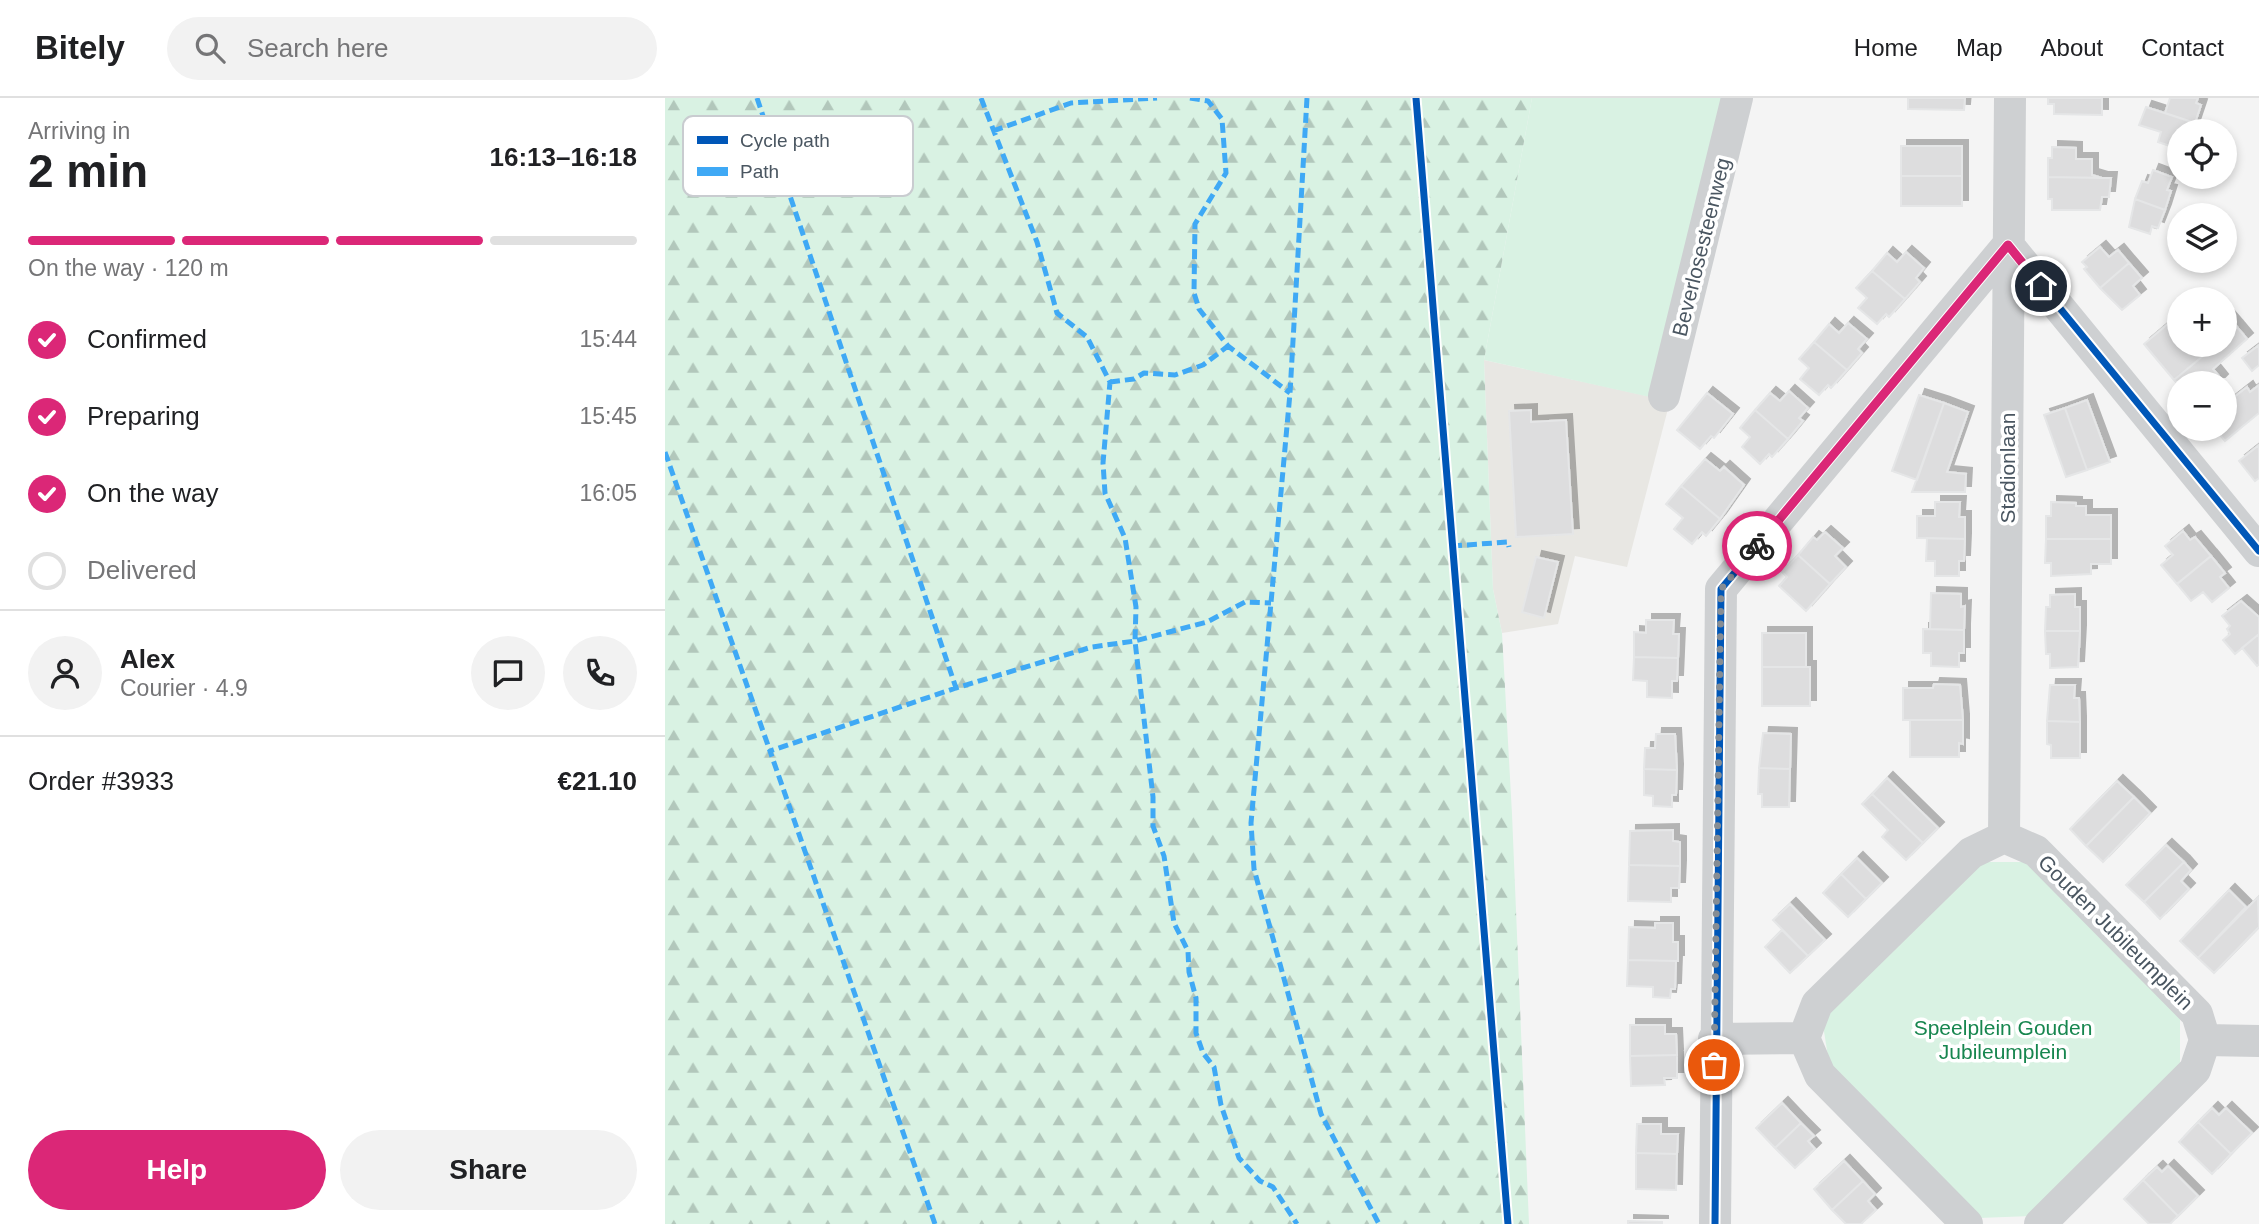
<!DOCTYPE html>
<html lang="en">
<head>
<meta charset="utf-8">
<style>
  :root { --surface:#fff; --page:#f2f2f2; --text:#202124; --muted:#757577; --line:#e0e0e0; --accent:#db2777 }
  body { margin:0; font-family:Arial,sans-serif; background:var(--page); color:var(--text); height:100vh; display:flex; flex-direction:column; font-size:26px; white-space:nowrap }
  * { box-sizing:border-box; margin:0 }
  p { font-size:23px; color:var(--muted) }
  .icon { flex:none; width:38px; height:38px; fill:none; stroke:currentColor; stroke-width:2; stroke-linecap:round; stroke-linejoin:round }
  .map { position:relative; flex:1; overflow:hidden }
  .side { display:flex; flex-direction:column; background:var(--surface); width:665px }
  .side>* { flex:none }
  .controls { position:absolute; left:1502px; top:21px; display:grid; gap:14px }
  .controls a { display:grid; place-items:center; width:70px; height:70px; border-radius:50%; background:var(--surface); box-shadow:0 4px 10px #0003; font-size:35px }
  .pin { position:absolute; display:grid; place-items:center; width:60px; height:60px; color:#fff; margin:-30px; border:4px solid #fff; border-radius:50%; box-shadow:0 2px 7px #0007 }
  .courier { position:absolute; display:grid; place-items:center; width:70px; height:70px; margin:-35px; border:5px solid #db2777; border-radius:50%; background:#fff; color:#222; box-shadow:0 2px 9px #0007 }
  .summary em { font-style:normal; font-weight:700 }
  .summary div { display:flex; flex-direction:column-reverse }
  .summary { display:flex; align-items:center; justify-content:space-between; height:119px; padding:0 28px }
  h1 { font-size:46px; font-weight:700; line-height:52px }
  .bar { display:grid; grid-template-columns:repeat(4,1fr); gap:10px 7px; align-content:center; height:84px; padding:0 28px }
  .bar i { height:9px; border-radius:5px; background:var(--line) }
  .bar .current { background:var(--accent) }
  .bar p { grid-column:span 4 }
  .line { display:flex; align-items:center; gap:18px; padding:0 28px; border-top:2px solid var(--line) }
  .line div { flex:1 }
  .round { display:grid; place-items:center; flex:none; width:74px; height:74px; border-radius:37px; background:var(--page) }
  ol { padding:0 28px; list-style:none }
  li { display:flex; align-items:center; gap:21px; height:77px }
  li p { margin-inline-start:auto }
  li .icon { padding:7px; border-radius:50%; background:var(--accent); color:#fff; stroke-width:4 }
  li:last-child { color:var(--muted) }
  li i { width:38px; height:38px; border:4px solid var(--line); border-radius:50% }
  .cta { display:flex; gap:14px; margin-top:auto; padding:14px 28px }
  .cta a { flex:1; height:80px; border-radius:42px; background:var(--accent); color:#fff; font-size:28px; font-weight:700; line-height:80px; text-align:center }
  .cta a+a { background:var(--page); color:var(--text) }
  header { display:flex; align-items:center; gap:42px; box-sizing:border-box; height:98px; padding:0 35px; background:var(--surface); border-bottom:2px solid var(--line) }
  header strong { font-size:33px }
  nav { display:flex; gap:38px; margin-inline-start:auto; font-size:24px }
  .search { width:490px; height:63px; background:var(--page); display:flex; align-items:center; gap:18px; box-sizing:border-box; padding:0 24px; border-radius:38px; color:var(--muted); font-size:26px }
  main { display:flex; flex:1; min-height:0 }
  .map>svg:first-child { display:block }
  .commercial { fill:#e8e7e3 }
  .green { fill:#d9f2e3 }
  .forest { fill:url(#forest-firs) }
  .building { fill:#ddddde; stroke:#e5e6e7; stroke-width:2; filter:url(#shadow) }
  .lines { fill:none; stroke-linecap:round; stroke-linejoin:round }
  .minor { stroke:#ced0d2; stroke-width:32 }
  .quiet { stroke:#3fa9f5; stroke-width:5; stroke-dasharray:10 5; stroke-linecap:butt }
  .cycleway-casing { stroke:#fff; stroke-width:11 }
  .cycleway { stroke:#0057b8; stroke-width:7 }
  .done { stroke:#868d94; stroke-width:7; stroke-dasharray:0 12.6 }
  .route { stroke:#db2777; stroke-width:9 }
  .labels { text-anchor:middle; dominant-baseline:central; stroke-width:7; stroke-linejoin:round; paint-order:stroke }
  .street-label { font-size:21px; fill:#4a5661; stroke:#fff }
  .park-label { font-size:21px; fill:#17864f; stroke:#fff }
  .key { fill:#fff; stroke:#c9ccd0; stroke-width:2 }
  .key-label { font-size:19px; fill:#4a5661 }
</style>
</head>
<body>
<header>
<strong>Bitely</strong>
<div class="search"><svg class="icon" aria-label="search" viewBox="0 0 24 24"><circle cx="10" cy="10" r="6"/><path d="M15 15l6 6"/></svg>Search here</div>
<nav><a>Home</a><a>Map</a><a>About</a><a>Contact</a></nav>
</header>
<main>
<section class="side">
<div class="summary"><div><h1>2 min</h1><p>Arriving in</p></div><em>16:13–16:18</em></div>
<div class="bar"><i class="current"></i><i class="current"></i><i class="current"></i><i></i><p>On the way · 120 m</p></div>
<ol>
<li><svg class="icon" aria-label="check" viewBox="0 0 24 24"><path d="M5 12l5 5 9-10"/></svg>Confirmed<p>15:44</p></li>
<li><svg class="icon" aria-label="check" viewBox="0 0 24 24"><path d="M5 12l5 5 9-10"/></svg>Preparing<p>15:45</p></li>
<li><svg class="icon" aria-label="check" viewBox="0 0 24 24"><path d="M5 12l5 5 9-10"/></svg>On the way<p>16:05</p></li>
<li><i></i>Delivered</li>
</ol>
<div class="line" style="height:126px"><a class="round"><svg class="icon" aria-label="person" viewBox="0 0 24 24"><circle cx="12" cy="8" r="4"/><path d="M4 21q1-7 8-7t8 7"/></svg></a><div><b>Alex</b><p>Courier · 4.9</p></div><a class="round"><svg class="icon" aria-label="chat" viewBox="0 0 24 24"><path d="M4 5h16v11H9l-5 4z"/></svg></a><a class="round"><svg class="icon" aria-label="phone" viewBox="0 0 24 24"><path d="M5 4h4l2 5-3 2q2 4 5 5l2-3 5 2v4C11 20 4 13 5 4z"/></svg></a></div>
<div class="line" style="height:91px"><div>Order #3933</div><b>€21.10</b></div>
<div class="cta"><a>Help</a><a>Share</a></div>
</section>
<div class="map">
<svg width="1594" height="1126" viewBox="0 0 1594 1126">
  <defs>
    <pattern id="forest-firs" width="22" height="20" patternUnits="userSpaceOnUse" patternTransform="scale(1.75)"><rect width="22" height="20" fill="#d9f2e3"/><path d="M5 1l3.5 6h-7zM16 11l3.5 6h-7z" fill="#b2c7bb"/></pattern>
    <filter id="shadow"><feDropShadow dx="6" dy="-6" stdDeviation="0" flood-color="#0004"/></filter>
  </defs>
  <rect width="100%" height="100%" fill="#f4f4f4"/>
  <path class="commercial" d="M 819,262 L 1005,303 L 962,469 L 910,458 L 893,526 L 837,535 L 828,491 Z"/>
  <path class="green" d="M 867,0 L 1062,0 L 994,301 L 819,262 Z
    M 1321,764 L 1360,764 L 1515,918 L 1515,967 L 1366,1118 L 1314,1120 L 1164,965 L 1158,927 L 1163,911 L 1305,771 Z"/>
  <path class="forest" d="M 0,0 L 867,0 L 819,262 L 828,491 L 837,535 L 847,716 L 864,1126 L 0,1126 Z"/>
  <path class="building" d="M 1243,0 L 1300,0 L 1299,12 L 1243,11 Z
    M 1383,0 L 1437,0 L 1437,17 L 1389,16 L 1389,6 L 1383,6 Z
    M 1505,0 L 1533,0 L 1531,5 L 1536,7 L 1530,25 L 1500,15 Z
    M 1481,9 L 1530,25 L 1527,33 L 1514,33 L 1514,51 L 1493,44 L 1496,34 L 1474,27 Z
    M 1236,48 L 1297,48 L 1297,78 L 1236,78 Z
    M 1387,49 L 1411,50 L 1411,61 L 1427,61 L 1427,77 L 1437,80 L 1383,79 L 1383,60 L 1387,60 Z
    M 1488,72 L 1507,79 L 1502,92 L 1506,93 L 1500,112 L 1470,101 L 1477,83 L 1483,85 Z
    M 1236,78 L 1297,78 L 1297,108 L 1236,108 Z
    M 1383,79 L 1446,80 L 1444,99 L 1437,99 L 1435,112 L 1387,112 L 1387,101 L 1383,101 Z
    M 1470,101 L 1500,112 L 1493,130 L 1487,128 L 1485,136 L 1464,129 Z
    M 1435,149 L 1444,159 L 1453,152 L 1464,165 L 1435,190 L 1419,171 L 1422,169 L 1417,164 Z
    M 1241,154 L 1259,170 L 1251,180 L 1255,184 L 1240,201 L 1207,173 L 1222,155 L 1232,164 Z
    M 1464,165 L 1477,180 L 1468,188 L 1475,197 L 1457,212 L 1435,190 Z
    M 1207,173 L 1240,201 L 1224,219 L 1221,216 L 1212,226 L 1193,210 L 1202,200 L 1191,190 Z
    M 1559,214 L 1572,229 L 1559,240 Z
    M 1511,219 L 1514,247 L 1551,247 L 1509,282 L 1479,246 Z
    M 1183,225 L 1202,241 L 1193,251 L 1197,255 L 1182,272 L 1149,244 L 1164,226 L 1174,235 Z
    M 1572,229 L 1582,241 L 1548,271 L 1557,282 L 1554,285 L 1514,287 L 1509,282 L 1551,247 L 1559,247 L 1559,240 Z
    M 1149,244 L 1182,272 L 1166,290 L 1163,287 L 1154,297 L 1135,281 L 1144,270 L 1134,261 Z
    M 1594,247 L 1594,267 L 1587,273 L 1577,260 Z
    M 1594,287 L 1594,315 L 1560,343 L 1550,331 L 1559,331 L 1559,307 L 1582,289 L 1585,294 Z
    M 1124,293 L 1143,310 L 1134,320 L 1138,323 L 1123,341 L 1090,312 L 1105,295 L 1115,303 Z
    M 1042,295 L 1068,316 L 1049,340 L 1046,338 L 1035,351 L 1012,332 Z
    M 1254,297 L 1279,305 L 1252,382 L 1227,373 Z
    M 1422,302 L 1445,364 L 1422,372 L 1400,310 Z
    M 1279,305 L 1303,314 L 1282,374 L 1301,376 L 1300,394 L 1247,394 Z
    M 1400,310 L 1422,372 L 1401,379 L 1379,317 Z
    M 866,312 L 866,324 L 901,322 L 908,436 L 851,439 L 844,313 Z
    M 1090,312 L 1123,341 L 1107,359 L 1104,356 L 1095,366 L 1077,349 L 1085,339 L 1075,330 Z
    M 1594,347 L 1594,380 L 1590,383 L 1574,363 Z
    M 1040,361 L 1055,373 L 1059,369 L 1079,387 L 1055,421 L 1016,388 Z
    M 1016,388 L 1055,421 L 1041,438 L 1037,434 L 1027,446 L 1009,431 L 1018,420 L 1001,406 Z
    M 1270,404 L 1295,404 L 1294,419 L 1300,419 L 1300,441 L 1252,440 L 1252,418 L 1270,418 Z
    M 1386,404 L 1411,405 L 1411,408 L 1421,408 L 1421,417 L 1446,417 L 1446,441 L 1381,441 L 1381,418 L 1386,418 Z
    M 1518,433 L 1525,442 L 1530,439 L 1546,458 L 1512,486 L 1496,467 L 1508,457 L 1500,448 Z
    M 1160,434 L 1178,450 L 1170,458 L 1181,469 L 1165,486 L 1133,457 L 1148,439 L 1152,442 Z
    M 1262,440 L 1300,441 L 1299,463 L 1294,463 L 1294,478 L 1270,478 L 1270,463 L 1261,463 Z
    M 1381,441 L 1446,441 L 1446,466 L 1426,466 L 1426,476 L 1386,478 L 1386,465 L 1380,465 Z
    M 1133,457 L 1165,486 L 1141,513 L 1114,488 L 1122,479 L 1117,474 Z
    M 1546,458 L 1560,475 L 1555,479 L 1564,490 L 1547,504 L 1538,494 L 1526,503 L 1512,486 Z
    M 871,459 L 893,464 L 879,520 L 857,514 Z
    M 1266,495 L 1296,496 L 1296,509 L 1300,508 L 1299,532 L 1265,531 Z
    M 1410,496 L 1410,509 L 1415,509 L 1415,533 L 1380,533 L 1381,509 L 1385,509 L 1385,497 Z
    M 1576,503 L 1594,519 L 1594,536 L 1570,556 L 1558,542 L 1565,536 L 1562,531 L 1565,528 L 1557,518 Z
    M 981,522 L 1009,522 L 1008,536 L 1014,536 L 1013,560 L 969,559 L 969,534 L 981,535 Z
    M 1258,531 L 1299,532 L 1299,555 L 1294,555 L 1294,569 L 1266,568 L 1266,555 L 1258,555 Z
    M 1380,533 L 1415,533 L 1413,569 L 1385,570 L 1385,556 L 1381,556 Z
    M 1097,535 L 1141,535 L 1141,569 L 1097,569 Z
    M 1594,536 L 1594,566 L 1592,568 L 1577,550 Z
    M 969,559 L 1013,560 L 1012,583 L 1007,583 L 1007,600 L 982,599 L 982,583 L 968,582 Z
    M 1097,569 L 1145,569 L 1145,608 L 1097,608 Z
    M 1269,586 L 1295,587 L 1298,622 L 1238,622 L 1238,590 L 1268,590 Z
    M 1385,587 L 1410,587 L 1409,600 L 1414,600 L 1415,624 L 1382,623 Z
    M 1245,622 L 1298,622 L 1298,646 L 1294,645 L 1294,659 L 1245,659 Z
    M 1382,623 L 1415,624 L 1415,660 L 1386,660 L 1386,647 L 1382,646 Z
    M 1098,635 L 1126,636 L 1125,671 L 1094,670 Z
    M 991,636 L 1010,636 L 1012,672 L 979,671 L 980,650 L 990,650 Z
    M 1094,670 L 1125,671 L 1124,709 L 1097,709 L 1097,696 L 1093,696 Z
    M 979,671 L 1012,672 L 1011,697 L 1007,697 L 1007,709 L 988,708 L 988,698 L 979,697 Z
    M 1222,680 L 1273,730 L 1258,745 L 1207,696 Z
    M 1452,683 L 1469,699 L 1421,748 L 1405,731 Z
    M 1207,696 L 1258,745 L 1241,762 L 1217,739 L 1223,732 L 1197,706 Z
    M 1469,699 L 1485,715 L 1438,764 L 1421,748 Z
    M 1008,732 L 1008,743 L 1015,744 L 1015,768 L 964,767 L 965,733 Z
    M 1501,747 L 1519,764 L 1479,804 L 1461,787 Z
    M 1192,760 L 1217,785 L 1201,801 L 1176,776 Z
    M 1519,764 L 1526,772 L 1516,783 L 1524,791 L 1495,821 L 1479,804 Z
    M 964,767 L 1015,768 L 1014,790 L 1006,790 L 1006,804 L 963,803 Z
    M 1176,776 L 1201,801 L 1183,819 L 1158,795 Z
    M 1564,792 L 1581,809 L 1533,860 L 1515,843 Z
    M 1593,799 L 1594,829 L 1549,875 L 1533,860 Z
    M 1125,806 L 1160,842 L 1143,858 L 1108,822 Z
    M 990,825 L 1008,825 L 1008,844 L 1013,844 L 1013,863 L 963,862 L 964,829 L 990,830 Z
    M 1117,832 L 1143,858 L 1125,875 L 1100,849 Z
    M 963,862 L 1011,863 L 1010,891 L 1006,891 L 1005,900 L 988,899 L 988,889 L 962,888 Z
    M 965,927 L 1000,927 L 1000,936 L 1011,936 L 1012,957 L 965,958 Z
    M 1012,957 L 1012,980 L 999,980 L 1000,987 L 966,988 L 965,958 Z
    M 1117,1005 L 1136,1025 L 1110,1050 L 1091,1030 Z
    M 1547,1010 L 1554,1017 L 1561,1010 L 1587,1035 L 1566,1056 L 1533,1024 Z
    M 1533,1024 L 1566,1056 L 1547,1076 L 1514,1044 Z
    M 1136,1025 L 1149,1038 L 1143,1043 L 1150,1051 L 1130,1070 L 1110,1050 Z
    M 972,1026 L 996,1026 L 996,1036 L 1013,1036 L 1012,1056 L 971,1055 Z
    M 971,1055 L 1012,1056 L 1011,1092 L 971,1091 Z
    M 1179,1063 L 1198,1083 L 1167,1112 L 1149,1091 Z
    M 1503,1068 L 1533,1098 L 1513,1118 L 1478,1082 L 1492,1069 L 1497,1074 Z
    M 1478,1082 L 1513,1118 L 1505,1126 L 1484,1126 L 1459,1101 Z
    M 1198,1083 L 1210,1096 L 1203,1103 L 1211,1112 L 1196,1126 L 1181,1126 L 1167,1112 Z
    M 963,1123 L 997,1124 L 997,1126 L 963,1126 Z"/>
  <g class="lines">
    <path class="minor" d="M 999,298 L 1072,0
      M 1339,739 L 1345,0
      M 1049,941 L 1139,940
      M 1540,942 L 1594,943
      M 1050,1126 L 1056,491 L 1343,147 L 1594,453
      M 1302,1126 L 1155,977 L 1139,940 L 1152,906 L 1306,755 L 1339,739 L 1371,753 L 1532,916 L 1540,942 L 1530,972 L 1375,1126"/>
    <path class="quiet" d="M 92,0 L 291,590
      M 316,0 L 372,144 L 392,215 L 422,239 L 445,284 L 438,365 L 440,395 L 460,440 L 471,509 L 470,543 L 488,699 L 488,728 L 499,758 L 509,825 L 523,853 L 524,874 L 531,900 L 531,935 L 538,955 L 549,969 L 556,1007 L 574,1060 L 595,1083 L 608,1089 L 632,1126
      M 525,0 L 543,3 L 557,21 L 561,75 L 530,126 L 529,195 L 534,211 L 563,248 L 625,295
      M 642,0 L 625,295 L 586,725 L 589,771 L 656,1016 L 714,1126
      M 328,33 L 406,5 L 492,0
      M 445,284 L 469,281 L 479,275 L 510,277 L 538,267 L 563,248
      M 0,354 L 105,653
      M 787,448 L 843,444 L 844,449
      M 270,1126 L 105,653 L 291,590 L 427,549 L 470,543 L 542,524 L 580,504 L 606,505"/>
    <defs>
      <path id="cycleway" d="M 751,0 L 843,1126
        M 1050,1126 L 1056,491 L 1343,147 L 1594,453"/>
    </defs>
    <use href="#cycleway" class="cycleway-casing"/>
    <use href="#cycleway" class="cycleway"/>
  </g>
  <g class="lines">
    <path class="done" d="M 1049,967 L 1056,491 L 1092,448"/>
    <path class="route" d="M 1092,448 L 1343,147 L 1376,188"/>
  </g>
  <g class="labels">
    <g class="street-label">
      <text transform="translate(1036 149) rotate(-76)">Beverlosesteenweg</text>
      <text transform="translate(1342 370) rotate(-90)">Stadionlaan</text>
      <text transform="translate(1451 834) rotate(45)">Gouden Jubileumplein</text>
    </g>
    <g class="park-label">
      <text x="1338" y="929">Speelplein Gouden<tspan x="1338" dy="24">Jubileumplein</tspan></text>
    </g>
  </g>
  <rect x="18" y="18" width="230" height="80" rx="10" class="key"/>
  <rect x="32" y="38" width="31" height="8" fill="#0057b8"/>
  <rect x="32" y="69" width="31" height="9" fill="#3fa9f5"/>
  <g class="key-label">
    <text x="75" y="49">Cycle path</text>
    <text x="75" y="80">Path</text>
  </g>
</svg>
<div class="controls">
<a><svg class="icon" aria-label="locate" viewBox="0 0 24 24"><circle cx="12" cy="12" r="6"/><path d="M12 2v4M12 18v4M2 12h4M18 12h4"/></svg></a>
<a><svg class="icon" aria-label="layers" viewBox="0 0 24 24"><path d="M12 4l9 5-9 5-9-5zM3 14l9 5 9-5"/></svg></a>
<a>+</a>
<a>−</a>
</div>
<div class="pin" style="left:1049px;top:967px;background:#ea580c"><svg class="icon" aria-label="bag" viewBox="0 0 24 24"><path d="M5 8h14l-1 12H6zM9 8a3 3 0 0 1 6 0"/></svg></div>
<div class="pin" style="left:1376px;top:188px;background:#1f2937"><svg class="icon" aria-label="home" viewBox="0 0 24 24"><path d="M3 11l9-7 9 7M6 9v11h12V9"/></svg></div>
<div class="courier" style="left:1092px;top:448px"><svg class="icon" aria-label="bike" viewBox="0 0 24 24"><circle cx="6" cy="16" r="4"/><circle cx="18" cy="16" r="4"/><path d="M6 16l4-8h5l3 8M10 8l3 8H6M13 5h3"/></svg></div>
</div>
</main>
</body>
</html>
